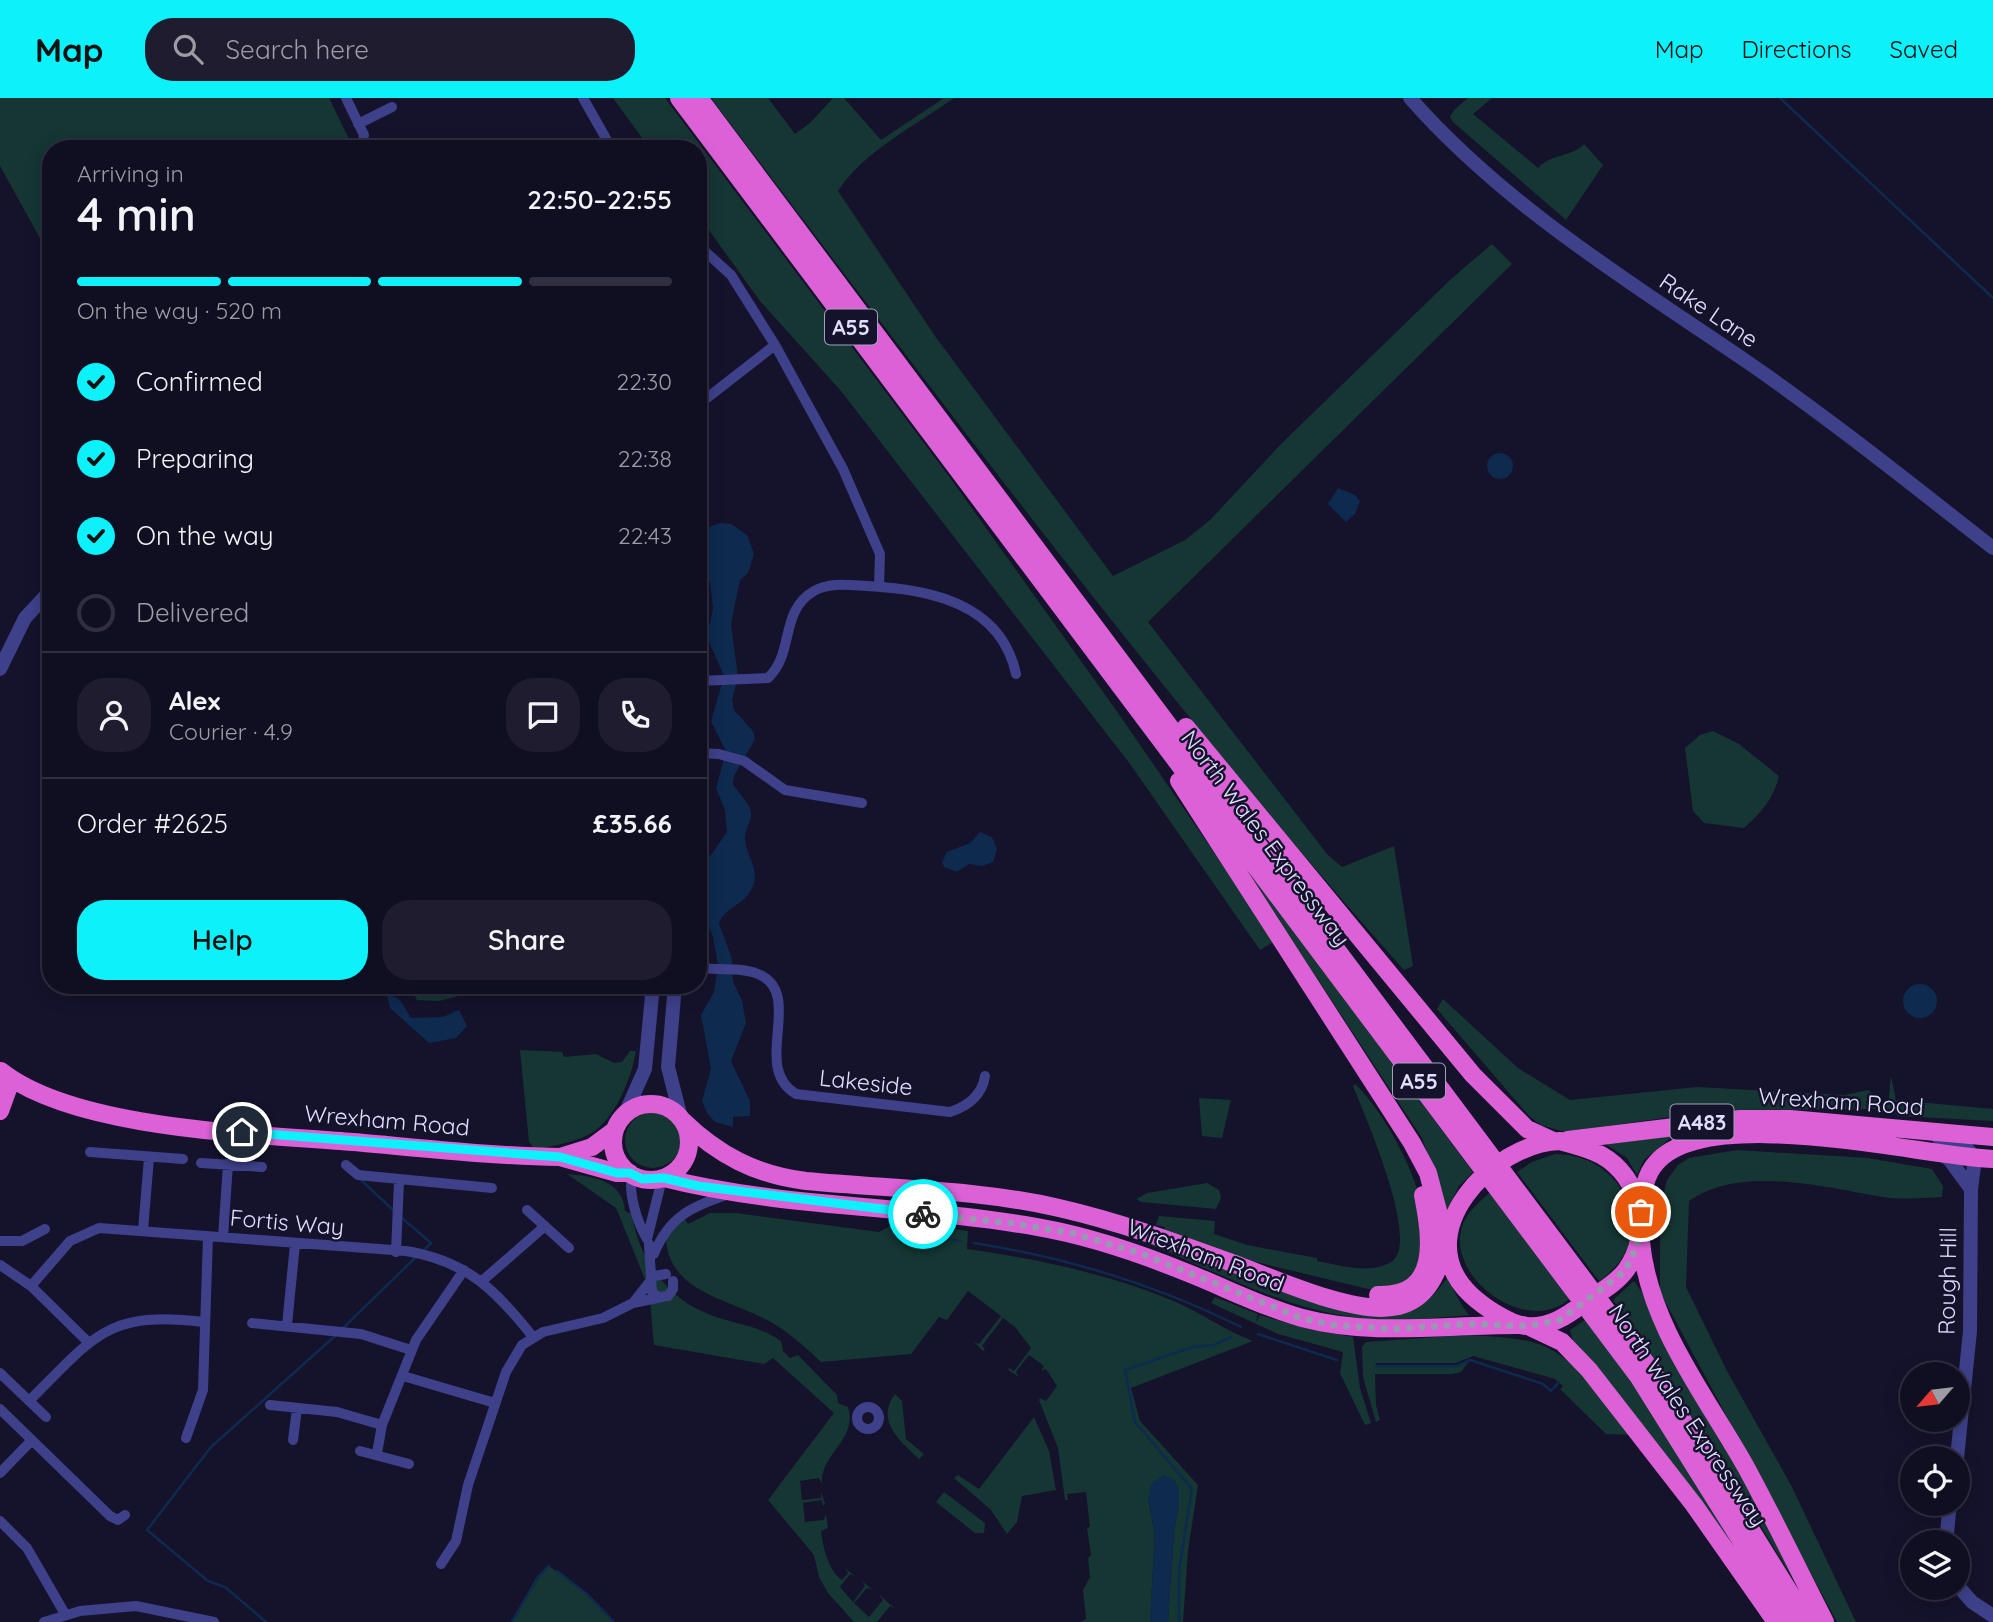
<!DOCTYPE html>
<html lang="en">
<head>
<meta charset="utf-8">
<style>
  :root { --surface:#100e21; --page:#1e1c2e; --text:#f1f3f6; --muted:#9c9ca5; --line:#302e3f; --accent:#0df1fb }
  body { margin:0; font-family:Quicksand,sans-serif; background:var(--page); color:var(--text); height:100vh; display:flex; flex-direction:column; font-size:26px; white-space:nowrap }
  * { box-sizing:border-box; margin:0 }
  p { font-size:23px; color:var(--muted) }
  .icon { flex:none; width:38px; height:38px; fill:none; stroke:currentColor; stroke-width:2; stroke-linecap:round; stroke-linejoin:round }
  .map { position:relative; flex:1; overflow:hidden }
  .details { position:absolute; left:42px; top:42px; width:665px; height:854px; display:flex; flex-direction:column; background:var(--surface); border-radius:28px; box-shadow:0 4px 18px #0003,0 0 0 2px var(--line) }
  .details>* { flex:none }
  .needle { width:46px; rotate:242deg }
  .fabs { position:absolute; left:1900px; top:1264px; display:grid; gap:14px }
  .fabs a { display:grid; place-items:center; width:70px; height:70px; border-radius:50%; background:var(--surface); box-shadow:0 4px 18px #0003,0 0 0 2px var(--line); font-size:35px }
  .pin { position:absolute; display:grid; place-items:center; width:60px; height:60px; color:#fff; margin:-30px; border:4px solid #fff; border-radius:50%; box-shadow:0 2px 7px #0007 }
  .courier { position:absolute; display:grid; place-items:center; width:70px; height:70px; margin:-35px; border:5px solid #0df1fb; border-radius:50%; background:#fff; color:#222; box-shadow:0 2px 9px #0007 }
  .headline em { font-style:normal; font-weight:600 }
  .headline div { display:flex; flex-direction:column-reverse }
  .headline { display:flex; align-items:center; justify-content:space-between; height:119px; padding:0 35px }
  h1 { font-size:46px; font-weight:600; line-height:52px }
  .bar { display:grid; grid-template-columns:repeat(4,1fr); gap:10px 7px; align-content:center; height:84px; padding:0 35px }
  .bar i { height:9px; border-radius:5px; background:var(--line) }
  .bar .current { background:var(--accent) }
  .bar p { grid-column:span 4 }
  .line { display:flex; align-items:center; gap:18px; padding:0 35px; border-top:2px solid var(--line) }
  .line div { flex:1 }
  .round { display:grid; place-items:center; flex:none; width:74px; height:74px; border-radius:28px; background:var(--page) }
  ol { padding:0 35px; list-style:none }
  li { display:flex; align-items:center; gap:21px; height:77px }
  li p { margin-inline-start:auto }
  li .icon { padding:7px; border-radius:50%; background:var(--accent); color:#111; stroke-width:4 }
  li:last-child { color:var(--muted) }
  li i { width:38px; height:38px; border:4px solid var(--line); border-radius:50% }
  .action { display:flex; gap:14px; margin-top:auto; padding:14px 35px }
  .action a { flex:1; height:80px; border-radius:28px; background:var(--accent); color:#111; font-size:28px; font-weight:600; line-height:80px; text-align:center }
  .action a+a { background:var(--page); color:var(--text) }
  header { display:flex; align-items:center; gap:42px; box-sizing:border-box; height:98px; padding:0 35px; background:var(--accent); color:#111 }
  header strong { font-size:33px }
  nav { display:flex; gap:38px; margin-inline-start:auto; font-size:24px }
  .search { width:490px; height:63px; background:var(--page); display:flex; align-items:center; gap:18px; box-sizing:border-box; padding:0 24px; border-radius:28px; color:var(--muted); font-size:26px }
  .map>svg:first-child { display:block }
  .green { fill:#153633 }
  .water { fill:#0e2a4f }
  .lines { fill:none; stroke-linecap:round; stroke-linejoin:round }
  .stream { stroke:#0e2a4f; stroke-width:2.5 }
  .minor { stroke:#3e408a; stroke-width:10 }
  .tertiary { stroke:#3e408a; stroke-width:14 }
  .trunk { stroke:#dc61d7; stroke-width:18 }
  .done { stroke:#9997b4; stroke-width:7; stroke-dasharray:0 12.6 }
  .route { stroke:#0df1fb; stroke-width:9 }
  .labels { text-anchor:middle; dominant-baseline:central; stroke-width:5; stroke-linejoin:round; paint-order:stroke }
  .shield { fill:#15122c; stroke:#a3a1bf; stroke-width:2 }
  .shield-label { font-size:21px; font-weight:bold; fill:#e0defe }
  .street-label { font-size:23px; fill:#e0defe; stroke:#15122c }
</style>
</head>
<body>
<header>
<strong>Map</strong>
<div class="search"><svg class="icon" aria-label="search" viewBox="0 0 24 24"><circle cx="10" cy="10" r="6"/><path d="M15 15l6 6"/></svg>Search here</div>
<nav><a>Map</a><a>Directions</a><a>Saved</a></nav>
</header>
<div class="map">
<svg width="1993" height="1524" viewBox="0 0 1993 1524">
  <rect width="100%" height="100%" fill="#15122c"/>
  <path class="green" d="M 0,0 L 329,0 L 349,41 L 332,51 L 51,51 L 51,160 L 0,68 Z
    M 613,0 L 665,0 L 951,381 L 1116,612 L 1275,843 L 1260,852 L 1130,666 L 841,293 L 760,203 L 698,117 L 698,51 L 650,51 Z
    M 711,0 L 768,0 L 795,36 L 811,24 L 833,0 L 844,0 L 881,42 L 944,0 L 954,0 C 916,27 863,54 838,93 L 935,238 L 1113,478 L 1185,442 L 1210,422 L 1281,346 L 1451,181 L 1492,146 L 1512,166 L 1148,524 L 1327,756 L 1342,769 L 1394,748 L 1413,868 L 1404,872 C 1157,595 936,296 711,0 Z
    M 1468,0 L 1492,0 L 1473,16 L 1538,70 C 1552,55 1570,60 1584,46 L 1603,67 L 1566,122 L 1453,24 L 1450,19 L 1454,12 Z
    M 1713,633 L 1739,646 L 1779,678 C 1774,700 1761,715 1744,730 L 1704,725 L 1693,713 L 1685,650 L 1700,637 Z
    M 1227,743 L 1473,1074 L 1459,1088 L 1447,1112 L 1422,1040 Z
    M 409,887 L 509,887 L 510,890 L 492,896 L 486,891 L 439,903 L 417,902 Z
    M 1443,901 L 1518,970 L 1570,1002 L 1697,989 L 1845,997 L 1868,992 L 1888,1007 L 1891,978 L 1896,1002 L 1993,1011 L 1993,1023 L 1898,1018 L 1889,1011 L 1720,1012 L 1565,1034 L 1541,1027 L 1529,1018 L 1437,911 Z
    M 520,952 L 562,954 L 564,959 L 596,956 L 614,965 L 622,964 L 630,953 L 636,953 C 632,979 614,1025 588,1037 C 572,1045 553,1047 536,1053 L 529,1044 Z
    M 1355,986 C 1386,1015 1428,1093 1425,1137 C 1424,1150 1418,1165 1415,1179 L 1383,1192 L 1368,1191 L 1256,1164 L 1164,1133 L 1165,1129 L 1156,1127 L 1159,1118 L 1215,1123 L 1214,1136 L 1247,1147 L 1317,1160 L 1317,1163 C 1340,1167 1369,1177 1391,1164 C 1422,1146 1364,1016 1353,988 Z
    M 1199,1000 L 1231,1002 L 1222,1040 L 1202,1038 Z
    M625 1042a28 28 0 1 1 56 0a28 28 0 1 1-56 0Z
    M 1673,1038 L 1644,1062 L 1637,1077 L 1627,1060 L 1604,1045 Z
    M 1737,1052 L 1868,1060 L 1932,1071 L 1943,1088 L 1942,1099 C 1922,1100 1902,1102 1883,1099 C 1825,1090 1742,1066 1689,1103 L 1686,1189 L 1727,1273 L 1792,1389 L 1856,1524 L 1837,1524 L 1660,1194 L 1660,1111 L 1667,1082 L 1678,1067 L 1689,1060 Z
    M 1555,1056 C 1627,1056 1662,1141 1599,1183 L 1517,1074 L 1532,1064 Z
    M 567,1076 C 592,1078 623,1082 625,1113 L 632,1116 C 637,1157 666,1199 706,1215 C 734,1227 754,1225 781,1243 L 783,1253 L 790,1260 L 798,1257 L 837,1297 L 838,1305 L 848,1309 C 858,1343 820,1355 822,1386 L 819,1380 L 800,1383 L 802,1402 L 821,1400 L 821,1394 L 825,1406 L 823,1408 L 822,1402 L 803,1405 L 805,1424 L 824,1422 L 826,1416 L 828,1430 L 821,1433 C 823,1449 828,1472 842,1482 L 848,1475 L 845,1470 L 855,1478 L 850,1476 L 840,1489 L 853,1504 L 865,1488 L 862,1483 L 872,1491 L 867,1490 L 854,1505 L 869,1519 L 883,1502 L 879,1496 L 895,1511 L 890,1508 L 877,1524 L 854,1524 L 828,1495 L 819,1479 L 814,1457 L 768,1402 L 834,1315 L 773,1260 L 764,1266 L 654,1247 L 649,1191 L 616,1110 Z
    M 1207,1085 L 1219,1092 L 1221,1100 L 1216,1111 L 1141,1104 L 1136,1101 L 1147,1095 Z
    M 1490,1094 L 1569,1201 C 1525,1241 1434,1172 1467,1118 C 1473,1109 1483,1101 1490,1094 Z
    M 710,1115 L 736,1115 L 879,1134 L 898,1124 L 968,1133 L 967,1151 C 1037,1161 1110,1176 1176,1204 C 1203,1216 1226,1233 1253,1243 L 1131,1290 L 1140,1323 L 1198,1387 L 1188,1453 L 1183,1524 L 1168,1524 L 1174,1432 L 1179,1407 L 1179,1391 L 1173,1381 L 1148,1401 L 1155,1436 L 1150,1524 L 1080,1524 L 1086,1521 L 1083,1492 L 1090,1479 L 1088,1460 L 1091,1457 L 1087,1430 L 1090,1429 L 1086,1394 L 1067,1396 L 1068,1402 L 1065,1402 L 1058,1350 L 1039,1302 L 1040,1300 L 1046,1303 L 1057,1288 L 1046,1271 L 1041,1273 L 1044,1268 L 1029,1257 L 1016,1274 L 1019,1279 L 1008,1272 L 1009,1270 L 1014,1273 L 1031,1250 L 1015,1229 L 1003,1220 L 982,1248 L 985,1251 L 983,1253 L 974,1244 L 979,1246 L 1001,1218 L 968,1193 L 947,1222 L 939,1219 L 911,1256 L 821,1264 C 804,1248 787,1232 765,1221 C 727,1201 668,1193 666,1140 L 683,1119 L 688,1126 Z
    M 1132,1137 L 1369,1218 C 1405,1222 1427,1209 1447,1180 C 1455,1193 1459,1205 1469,1217 C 1432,1220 1395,1225 1358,1220 C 1277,1210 1208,1168 1133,1140 Z
    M 1634,1183 L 1648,1203 L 1819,1524 L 1721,1363 L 1613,1202 Z
    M 1215,1199 L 1258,1216 L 1256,1224 L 1260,1217 L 1308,1231 L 1353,1239 L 1360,1290 L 1371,1325 L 1365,1327 L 1340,1275 L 1343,1254 L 1278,1236 L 1211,1205 Z
    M 1586,1221 L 1649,1308 L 1782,1521 L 1659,1347 L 1573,1244 L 1570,1232 Z
    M 1466,1237 C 1487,1238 1510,1239 1532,1244 C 1574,1254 1605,1305 1631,1337 L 1606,1336 L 1560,1291 L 1563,1288 L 1555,1281 L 1473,1258 L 1456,1265 L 1376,1265 L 1376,1268 L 1457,1268 L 1470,1262 L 1461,1274 L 1452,1276 L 1375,1276 L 1376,1307 L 1380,1322 L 1376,1324 L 1363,1279 L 1362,1249 L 1366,1244 Z
    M 895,1296 L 902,1303 L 906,1341 L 924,1356 L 919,1361 C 900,1343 875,1323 895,1296 Z
    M 1034,1319 L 1049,1353 L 1056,1392 L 1022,1398 L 1017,1424 L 1007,1436 L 991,1412 L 954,1380 L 958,1377 L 979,1391 Z
    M 944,1394 L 985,1425 L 984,1435 L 975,1435 L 936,1404 Z
    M 549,1468 L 588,1497 L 614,1524 L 512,1524 L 538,1479 Z"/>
  <path class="water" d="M1487 368a13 13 0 1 1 26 0a13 13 0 1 1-26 0Z
    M 1338,390 L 1355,397 L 1360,403 L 1355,416 L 1346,424 L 1328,406 Z
    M 721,425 L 731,426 L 747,437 L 754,456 L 748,475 L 740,482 L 731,526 L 738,579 L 732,602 L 734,612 L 753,633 L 755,641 L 734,678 L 733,686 C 738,695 750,705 751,715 C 752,724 744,732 745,741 C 746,758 761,772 752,790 C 745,807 726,808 719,825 L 732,861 L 733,883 L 742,903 L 746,925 L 731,963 L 750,1003 L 750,1018 L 733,1019 L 733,1029 L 715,1024 L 707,1015 L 702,1003 L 711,971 L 701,917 L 714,894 L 718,867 L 713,839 L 698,803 L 699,774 L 727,734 L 725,712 L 716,690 L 726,653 L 711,623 L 724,578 L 707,539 L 713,510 L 710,484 L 698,474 L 698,438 L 711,428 Z
    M 980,734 L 992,739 L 997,751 L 993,764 L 982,768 L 969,766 L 957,774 L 944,769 L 942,764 L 947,754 L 970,745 Z
    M1903 903a17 17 0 1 1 34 0a17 17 0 1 1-34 0Z
    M 386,894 L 400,902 L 411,920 L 443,919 L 459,912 L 467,928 L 456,940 L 429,945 L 390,910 Z
    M 1163,1377 L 1173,1381 L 1179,1391 L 1179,1407 L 1174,1432 L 1168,1524 L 1150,1524 L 1155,1436 L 1148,1401 L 1151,1387 Z"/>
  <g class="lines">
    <path class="stream" d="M 1780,0 L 1993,200
      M 361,1082 L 394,1113
      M 402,1120 L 431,1145 L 423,1153
      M 906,1135 L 961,1143
      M 974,1145 C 1069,1160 1155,1186 1241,1229
      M 342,1231 L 415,1160
      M 1258,1236 L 1337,1262
      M 1376,1268 L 1457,1268 L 1470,1262 L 1543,1286 L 1551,1293 L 1559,1284
      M 557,1473 L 588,1497 L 614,1524
      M 266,1524 L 225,1489 L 208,1483 L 147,1432 L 211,1349 L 335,1238
      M 512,1524 L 538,1479 L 549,1468
      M 1179,1524 L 1179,1472 L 1192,1391 L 1135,1324 L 1125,1272 L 1193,1249 L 1214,1247 L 1231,1239"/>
    <path class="minor" d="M 346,0 L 364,37 L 361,51
      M 583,0 L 612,51
      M 358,26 L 392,9
      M 698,147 L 731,177 L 775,247 L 843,371 L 880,456 L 879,489
      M 698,307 L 775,247
      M 698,583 L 768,580 C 795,555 779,513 814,493 C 829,484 849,487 867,488 C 929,491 1001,505 1016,576
      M 698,655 L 719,656 L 744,663 L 785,692 L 862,705
      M 698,870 C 717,872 741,869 758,876 C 806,896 750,969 796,996 L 950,1014 C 968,1008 982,998 985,978
      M 90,1054 L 183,1061
      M 201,1065 L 262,1069
      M 346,1067 L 358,1077 L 492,1090
      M 632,1076 C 628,1095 637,1124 647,1141
      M 527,1112 L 569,1150
      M 143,1132 L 149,1060
      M 223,1139 L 228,1066
      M 647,1141 L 662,1081
      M 0,1143 L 22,1143 L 45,1131
      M 649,1146 L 652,1194 L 658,1199 L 668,1198 L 673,1191 L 673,1183
      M 396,1154 L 399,1083
      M 654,1156 C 669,1118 693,1108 729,1096
      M 0,1167 L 31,1188 L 88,1244
      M 482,1183 L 545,1128
      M 31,1188 L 70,1143 L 99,1130 L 406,1153 C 467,1163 496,1192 533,1239
      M 633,1205 L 654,1178 L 666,1176
      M 252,1225 L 361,1236 L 411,1252
      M 287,1227 L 295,1146
      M 0,1275 L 46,1319
      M 403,1278 L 495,1305
      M 29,1303 C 94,1239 106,1212 203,1224
      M 270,1307 L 337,1314 L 382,1327
      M857 1320a11 11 0 1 1 22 0a11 11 0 1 1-22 0Z
      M 0,1311 L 110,1418 L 118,1422 L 125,1417
      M 186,1340 L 203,1292 L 208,1138
      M 293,1342 L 297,1310
      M 360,1353 L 409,1366
      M 377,1355 L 382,1327 L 416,1242 L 464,1172
      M 0,1375 L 32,1342
      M 0,1423 L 27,1450 L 65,1516
      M 441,1466 L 456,1443 L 468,1387 L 506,1274 L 522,1247 L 543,1234 L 603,1220 L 633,1205 L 662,1199
      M 44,1524 L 80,1513 L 136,1508 L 214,1524"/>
    <path class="tertiary" d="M 1410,0 C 1504,107 1627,182 1743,261 C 1829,320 1911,386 1993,450
      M 0,571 L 25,520 L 51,492
      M 675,887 L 668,969 L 681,1020
      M 624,1018 L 645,971 L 653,887
      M 1938,1039 L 1963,1046 L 1975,1060 L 1971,1091 L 1970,1233 L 1957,1360
      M 1940,1056 L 1949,1061 L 1971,1091
      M 1946,1444 L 1950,1405
      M 1958,1488 L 1972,1504 L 1993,1518"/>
    <path class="trunk" d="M 679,0 L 1638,1278 L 1792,1524
      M 699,0 L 1652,1273 L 1808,1524
      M 1186,629 L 1473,977 L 1527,1031 L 1553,1043
      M 1179,683 L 1412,1045 L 1428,1075 L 1446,1143
      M 1,973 C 75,1032 258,1036 353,1044 C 422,1050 491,1058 560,1059 L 592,1049 L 615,1032
      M613 1044a38 38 0 1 1 76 0a38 38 0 1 1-76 0Z
      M 0,1013 L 8,991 L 2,974
      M 682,1022 C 718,1057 756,1077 806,1083 C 890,1091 977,1091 1059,1110 C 1120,1124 1177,1145 1235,1166 C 1275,1181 1352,1216 1393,1209 C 1426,1204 1436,1178 1446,1150
      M 1568,1042 L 1740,1021 L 1790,1021 L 1993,1039
      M 1560,1043 C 1574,1047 1588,1050 1601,1057 C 1641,1079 1653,1135 1626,1172 C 1616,1186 1598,1195 1584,1205 C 1567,1218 1549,1230 1526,1228 C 1509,1226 1484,1209 1471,1197 C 1406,1136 1492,1045 1560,1043 Z
      M 560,1059 L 617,1075 L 630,1075
      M 664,1080 C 786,1111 914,1107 1037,1129 C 1089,1138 1139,1155 1188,1175 C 1226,1190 1262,1209 1302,1220 C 1374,1239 1449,1226 1523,1227
      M 1641,1110 C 1643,1094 1645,1077 1656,1065 C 1708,1004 1920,1058 1993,1061
      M 1641,1144 C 1649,1228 1707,1299 1747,1371 C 1774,1421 1799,1473 1825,1524
      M 1378,1197 C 1441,1199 1431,1139 1423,1097
      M 1528,1228 L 1562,1244 L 1589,1272 L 1694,1407 L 1776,1524"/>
  </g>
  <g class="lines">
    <path class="done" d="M 923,1116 L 1010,1125 L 1072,1135 L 1142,1156 L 1301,1220 L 1333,1227 L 1393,1231 L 1469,1226 L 1528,1228 L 1560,1222 L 1625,1173 L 1637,1148 L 1641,1114"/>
    <path class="route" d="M 242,1034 L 560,1059 L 617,1075 L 630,1075 L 642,1081 L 664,1080 L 698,1088 L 923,1116"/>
  </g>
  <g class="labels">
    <g class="shield">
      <rect x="825" y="211.5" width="52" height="35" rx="5"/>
      <rect x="1393" y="965.5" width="52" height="35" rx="5"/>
      <rect x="1670.5" y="1006.5" width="63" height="35" rx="5"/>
    </g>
    <g class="shield-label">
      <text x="851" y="229">A55</text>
      <text x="1419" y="983">A55</text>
      <text x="1702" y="1024">A483</text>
    </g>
    <g class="street-label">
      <text transform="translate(1709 212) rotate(34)">Rake Lane</text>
      <text transform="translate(1266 740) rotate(53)">North Wales Expressway</text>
      <text transform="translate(866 984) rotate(6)">Lakeside</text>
      <text transform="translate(1841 1003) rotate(4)">Wrexham Road</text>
      <text transform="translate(387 1022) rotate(5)">Wrexham Road</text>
      <text transform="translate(287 1124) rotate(5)">Fortis Way</text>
      <text transform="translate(1206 1157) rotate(21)">Wrexham Road</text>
      <text transform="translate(1947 1183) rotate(-89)">Rough Hill</text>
      <text transform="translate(1688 1317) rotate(56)">North Wales Expressway</text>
    </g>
  </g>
</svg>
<div class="fabs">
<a><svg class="needle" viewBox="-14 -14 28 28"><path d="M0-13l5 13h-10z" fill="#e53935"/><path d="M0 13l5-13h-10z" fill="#9c9ca5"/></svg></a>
<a><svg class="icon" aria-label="locate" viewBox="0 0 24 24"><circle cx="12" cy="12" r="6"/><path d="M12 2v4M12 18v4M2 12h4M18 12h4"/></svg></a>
<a><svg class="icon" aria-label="layers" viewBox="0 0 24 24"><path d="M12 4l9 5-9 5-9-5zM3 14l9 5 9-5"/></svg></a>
</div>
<div class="pin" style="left:1641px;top:1114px;background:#ea580c"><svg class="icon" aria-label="bag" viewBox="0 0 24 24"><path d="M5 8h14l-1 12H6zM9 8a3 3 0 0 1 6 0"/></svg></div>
<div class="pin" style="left:242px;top:1034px;background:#1f2937"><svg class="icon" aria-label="home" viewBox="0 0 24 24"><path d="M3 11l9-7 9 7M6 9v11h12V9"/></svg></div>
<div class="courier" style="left:923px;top:1116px"><svg class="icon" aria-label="bike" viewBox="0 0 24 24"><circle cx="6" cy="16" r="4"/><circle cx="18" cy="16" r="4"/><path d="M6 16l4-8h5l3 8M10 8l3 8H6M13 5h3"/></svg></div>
<section class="details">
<div class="headline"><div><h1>4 min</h1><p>Arriving in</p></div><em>22:50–22:55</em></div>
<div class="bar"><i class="current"></i><i class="current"></i><i class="current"></i><i></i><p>On the way · 520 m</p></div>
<ol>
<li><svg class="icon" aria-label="check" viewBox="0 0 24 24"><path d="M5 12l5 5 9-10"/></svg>Confirmed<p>22:30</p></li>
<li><svg class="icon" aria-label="check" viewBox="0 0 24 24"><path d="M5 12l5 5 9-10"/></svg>Preparing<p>22:38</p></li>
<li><svg class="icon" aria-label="check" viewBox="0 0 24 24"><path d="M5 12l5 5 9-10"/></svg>On the way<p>22:43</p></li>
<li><i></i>Delivered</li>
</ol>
<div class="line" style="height:126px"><a class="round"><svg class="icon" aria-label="person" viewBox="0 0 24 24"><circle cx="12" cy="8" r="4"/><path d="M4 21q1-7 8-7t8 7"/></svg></a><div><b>Alex</b><p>Courier · 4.9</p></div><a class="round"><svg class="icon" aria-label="chat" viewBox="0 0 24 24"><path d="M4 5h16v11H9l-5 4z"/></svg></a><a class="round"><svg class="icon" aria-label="phone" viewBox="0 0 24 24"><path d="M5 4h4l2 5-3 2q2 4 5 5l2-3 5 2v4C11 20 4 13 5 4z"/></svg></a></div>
<div class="line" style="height:91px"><div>Order #2625</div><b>£35.66</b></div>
<div class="action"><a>Help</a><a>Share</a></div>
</section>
</div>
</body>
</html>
